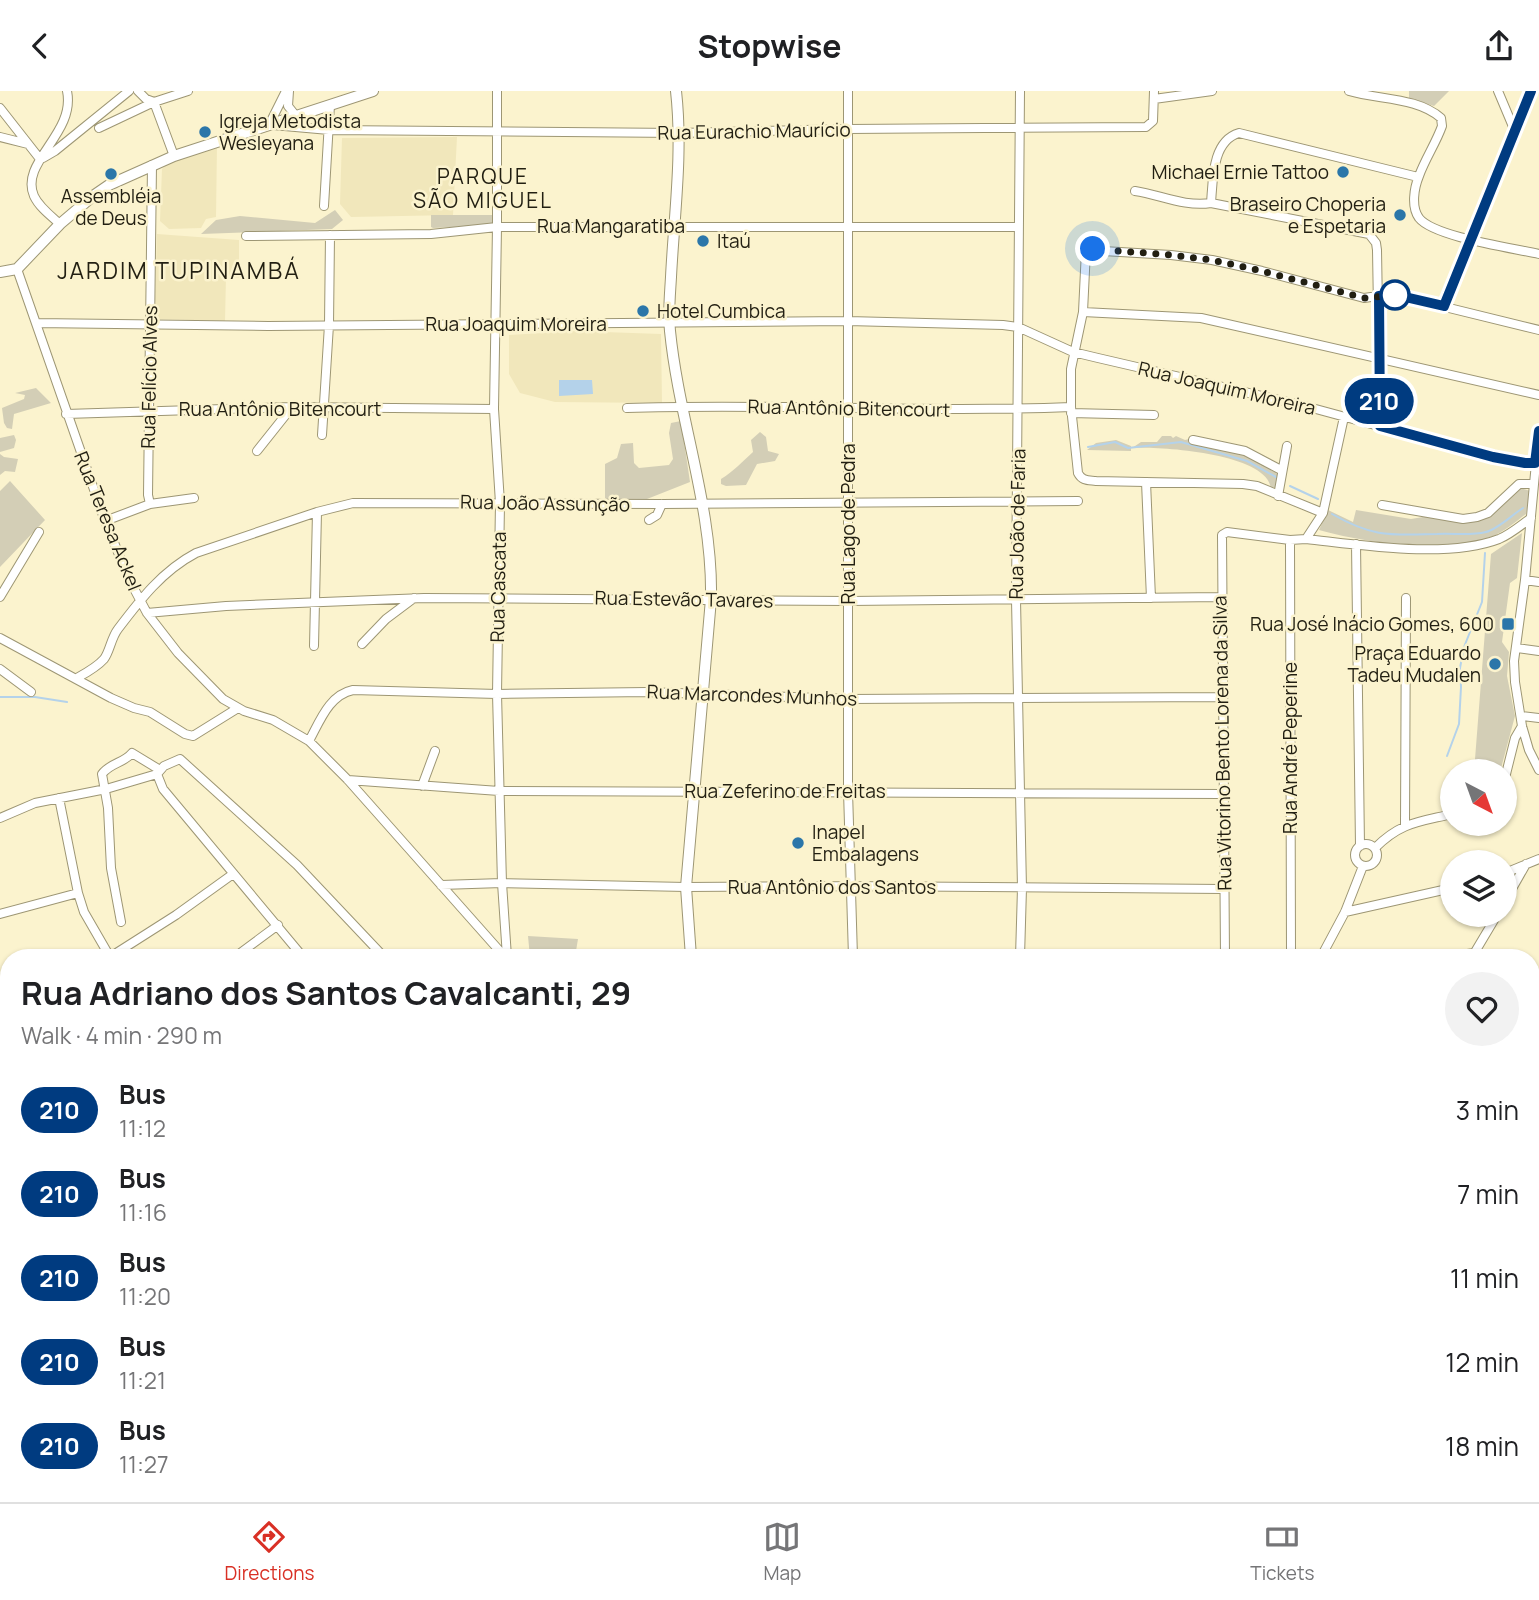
<!DOCTYPE html>
<html lang="en">
<head>
<meta charset="utf-8">
<style>
	body { margin:0; font-family:Manrope,sans-serif; background:#f2f2f2; color:#202124; height:100vh; display:flex; flex-direction:column; font-size:26px; white-space:nowrap }
	* { box-sizing:border-box; margin:0 }
	p { font-size:23px; color:#757577 }
	.icon { flex:none; width:38px; height:38px; fill:none; stroke:currentColor; stroke-width:2; stroke-linecap:round; stroke-linejoin:round }
	.map { position:relative; flex:1; overflow:hidden }
	.drawer { position:absolute; left:0px; top:858px; width:1540px; height:555px; display:flex; flex-direction:column; background:#fff; border-radius:28px 28px 0 0; box-shadow:0 2px 5px #0004 }
	.drawer>* { flex:none }
	.badge { padding:0 14px; border-radius:23px; font-size:24px; line-height:46px }
	.needle { width:46px; rotate:139deg }
	.controls { position:absolute; left:1440px; top:668px; display:grid; gap:14px }
	.controls a { display:grid; place-items:center; width:77px; height:77px; border-radius:50%; background:#fff; box-shadow:0 2px 5px #0004; font-size:35px }
	.you { position:absolute; width:35px; height:35px; margin:-18px; border:5px solid #fff; border-radius:50%; background:#1a73e8; box-shadow:0 0 0 10px #1a73e833 }
	.map>.badge { position:absolute; translate:-50% -50%; box-shadow:0 0 0 4px #fff }
	.round { display:grid; place-items:center; flex:none; width:74px; height:74px; border-radius:37px; background:#f2f2f2 }
	.head { display:flex; align-items:center; justify-content:space-between; height:119px; padding:0 21px }
	h1 { font-size:33px; font-weight:700; line-height:52px }
	ul { padding:0; list-style:none }
	li { display:flex; align-items:center; gap:21px; height:84px; padding:0 21px }
	li div { flex:1 }
	li b { display:block; font-size:26px }
	li em { font-style:normal }
	li .badge { min-width:77px; font-weight:700; text-align:center }
	header { display:flex; justify-content:space-between; align-items:center; height:91px; padding:0 21px; background:#fff; font-size:32px; font-weight:700 }
	.tab-bar { display:flex; justify-content:space-around; align-items:center; height:98px; border-top:2px solid #e0e0e0; background:#fff; font-size:19px; color:#757577 }
	.tab-bar a { display:grid; justify-items:center; gap:4px }
	.tab-bar .active { color:#d93025 }
	.map>svg:first-child { display:block }
</style>
</head>
<body>
<header><svg class="icon" aria-label="back" viewBox="0 0 24 24"><path d="M15 5l-7 7 7 7"/></svg>Stopwise<svg class="icon" aria-label="share" viewBox="0 0 24 24"><path d="M12 15V3M7 8l5-5 5 5M5 13v7h14v-7"/></svg></header>
<div class="map">
<svg width="1539" height="1411" viewBox="0 0 1539 1411">
	<rect width="100%" height="100%" fill="#fbf3ce"/>
	<!-- built -->
	<path fill="#f1e7bb" d="M457,46l-4,78 -102,2 -11,-13 2,-66z
		M217,54l-1,72 -10,2 -5,9 -32,1 -9,-8 2,-52 4,-4z
		M157,143l82,6v38l-13,-1 -1,44 -67,-2 -3,-19z
		M575,240l86,3 1,69 -107,-1 -35,-9 -11,-19v-39z"/>
	<!-- green -->
	<path fill="#d3ceb6" d="M1409,0h40l-15,15 -25,-8z
		M335,119l8,10 -11,9 -131,5 15,-14 24,-4 75,7z
		M431,124h62v10l-60,3 -2,-1z
		M36,297l15,15 -37,11 -2,15 -5,-1 -3,-5 -2,-15 22,-9 1,-4 -10,-2z
		M681,330l9,61 -43,17 -42,1v-36l12,-6 4,-14 12,-1 1,20 5,5 30,-3 4,-6 -4,-26 2,-10z
		M760,341l6,5 2,14 11,3 -4,7 -18,3 -11,21 -20,1 -5,-2v-5c13,-8 21,-17 32,-27l-2,-12z
		M14,344l2,5 -2,8 -14,4v-14z
		M1162,345h9l2,2 3,-2 9,4 4,-1 43,10 43,23c5,4 4,11 0,15l-4,1c-4,-35 -113,-42 -139,-40l9,-6h16z
		M1116,349l15,6v5l-44,-1 9,-7z
		M0,363l4,3 14,2 -3,13 -10,-1 -5,4z
		M10,390l35,39 -45,47v-76z
		M1521,397l9,3 -4,23c-11,8 -23,19 -36,23 -46,17 -125,6 -171,-7l9,-20 25,12 3,-12 55,9 18,-3 47,6 17,-8 20,-23z
		M1522,442l-5,45 -7,5 -8,59 7,10 -2,24 8,40 -15,56h-26l17,-218z
		M528,845l50,3 -3,18h-45z
		M1278,1404h38l-10,7h-33z"/>
	<!-- water -->
	<path fill="#b4d2ea" d="M559,289h33l1,14 -34,2z"/>
	<g fill="none" stroke-linecap="round" stroke-linejoin="round">
		<!-- stream -->
		<path stroke="#b4d2ea" stroke-width="2" d="M1088,356l27,-5 13,6 53,-6 66,19 29,16
			M1290,395l28,13
			M1332,423c42,24 59,21 105,20 17,-1 33,2 49,-2 12,-3 26,-17 37,-24
			M0,606h35l32,5
			M1447,665l12,-32 2,-37 -1,-19 4,-21 18,-45 3,-49"/>
		<defs>
			<path id="street" d="M138,0l8,8 8,3 20,54
				M289,0l-1,15 8,10
				M497,0v136l-3,182 6,94 -3,191 5,189 5,74
				M848,0v700l5,166
				M1349,0c30,9 68,6 92,27l1,8c-6,17 -17,33 -23,50 -5,12 -8,31 0,42 15,19 94,30 120,36
				M1498,0l16,38
				M1154,8l58,-8
				M0,17l40,51
				M269,34l17,-34
				M273,34l56,5 350,3 169,-4 298,-2 7,-6 1,-30
				M99,37l55,-26 34,-11
				M0,46l28,7
				M43,67l12,-7 74,-60
				M1135,100c26,4 49,16 76,12l158,31 7,9 1,7 3,176
				M1211,112c2,-24 1,-62 28,-70l179,44
				M324,115l6,-101
				M60,133c-9,-8 -21,-17 -26,-28 -15,-34 42,-62 33,-105
				M246,145l185,-2 66,-7h522
				M17,178l88,252 25,60 17,32 31,40 45,46 21,12 29,9 36,21 39,39 157,177
				M1444,215l87,-215
				M1083,221l118,6 338,77
				M36,232l232,3 580,-5 155,4 15,2 55,25 25,6 203,47 192,52 32,6 14,-2
				M627,317c148,-5 296,5 444,-1
				M1071,322l83,2
				M66,323l226,-7 202,2
				M1539,340l-14,149 -11,81 1,21 7,44 7,24 10,20
				M322,344l7,-110 1,-90
				M1193,349l52,11 36,19
				M257,360l35,-44
				M1146,391l5,116
				M1278,405l9,-50
				M150,413l44,-6
				M1382,414l81,14 14,-2 11,-4 31,-29h15
				M1323,422l-66,-27 -14,-2 -147,-3c-8,-1 -14,0 -18,-8l-7,-66v-38l12,-57 3,-62 85,5 41,5 50,11 102,27 28,-4 147,36
				M649,429l8,-5 5,-11
				M105,430l45,-17 -2,-9 4,-330
				M1306,448l17,-26 21,-96
				M1290,449l1,417
				M1356,453l4,302
				M1525,489l14,2
				M0,506l39,-65
				M147,522l79,-7 198,-8 425,3 372,-4
				M0,547l111,60 23,10 16,4 35,22 8,2 45,-28
				M362,553l24,-25 28,-21
				M314,555l3,-134
				M1517,557l22,3
				M0,578l31,23
				M77,587c9,-5 20,-11 27,-19 6,-8 7,-21 14,-30 22,-29 44,-58 78,-76l121,-41 36,-9 309,1 416,-3
				M1521,625l18,2
				M309,650c11,-20 20,-46 44,-51l144,4 150,-2 202,7 373,-2
				M1505,687l10,-40 7,-12
				M348,689l151,11 724,3
				M422,695l13,-35
				M59,707l19,95 6,19 26,45
				M0,727l35,-15 71,-14 51,-15
				M1405,734l1,-227
				M1355 764a11 11 0 1 1 22 0a11 11 0 1 1-22 0Z
				M1375,757c26,-26 44,-26 77,-34
				M1505,782l34,-14
				M441,794l61,-2 184,4 163,-1 375,3
				M1505,810l21,-37
				M1345,821l107,-24
				M0,823l78,-21
				M121,831l-10,-54 -3,-60 -6,-34c8,-11 22,-11 30,-21l28,17
				M110,866l66,-42 57,-41
				M235,866l43,-32
				M303,866l-140,-168 -6,-15 7,-8 16,-7 117,106 87,92
				M1020,866l2,-69 -6,-288 4,-509
				M1225,866l-3,-422 5,-3 63,8 16,-1c55,6 141,20 193,0 12,-5 22,-14 32,-21
				M1321,866l24,-45 18,-46
				M1448,866l26,-4
				M1472,866l25,-42
				M1531,907l8,-13
				M0,925l9,-6
				M0,1033l9,-7
				M1534,1043l5,-7
				M0,1046l9,11
				M0,1129l9,4
				M0,1169l9,-4
				M1531,1174l8,-1
				M0,1275l9,-5
				M0,1303l9,12
				M1531,1354l8,-48
				M70,1404l5,7
				M196,1404l5,7
				M317,1404l5,7
				M1239,1404l10,7
				M164,1411l18,-7
				M530,1411l10,-7
				M577,1411l1,-7
				M735,1411l4,-7
				M790,1411l2,-7
				M842,1411l2,-7
				M902,1411l2,-7
				M959,1411l2,-7
				M1083,1411l4,-7
				M1413,1411l5,-7
				M1504,1411l4,-7"/>
			<path id="secondary" d="M676,0c7,62 -2,125 -5,186 -1,18 -3,36 -1,54 9,90 43,177 41,268l-25,288 5,70
				M0,181l17,-3 43,-45 33,-28 16,-11 65,-29 199,-65
				M645,1404l1,7
				M1332,1404l8,7
				M419,1411l8,-7"/>
		</defs>
		<!-- street casing -->
		<use href="#street" stroke="#9d9674" stroke-width="10"/>
		<!-- secondary casing -->
		<use href="#secondary" stroke="#9d9674" stroke-width="12"/>
		<!-- street -->
		<use href="#street" stroke="#fff" stroke-width="8"/>
		<!-- secondary -->
		<use href="#secondary" stroke="#fff" stroke-width="10"/>
	</g>
	<g fill="none" stroke-linecap="round" stroke-linejoin="round">
		<defs>
			<path id="line" d="M1531,0l-87,215 -52,-12 -13,2 1,130 113,31 32,6h10l4,-32"/>
		</defs>
		<!-- line casing -->
		<use href="#line" stroke="#fff" stroke-width="16"/>
		<!-- line -->
		<use href="#line" stroke="#003b80" stroke-width="10"/>
		<!-- walk -->
		<path stroke="#221f12" stroke-width="7" stroke-dasharray="0 12.6" d="M1093,158l78,6 41,5 50,11 102,27 31,-3"/>
	</g>
	<!-- markers -->
	<g fill="#2b76a9" stroke="#fbf3ce" stroke-width="2.5">
		<circle cx="205" cy="41" r="7"/>
		<circle cx="1343" cy="81" r="7"/>
		<circle cx="111" cy="83" r="7"/>
		<circle cx="1400" cy="124" r="7"/>
		<circle cx="703" cy="150" r="7"/>
		<circle cx="643" cy="220" r="7"/>
		<rect x="1501" y="526" width="14" height="14" rx="3.5"/>
		<circle cx="1495" cy="573" r="7"/>
		<circle cx="798" cy="752" r="7"/>
	</g>
	<circle fill="#fff" stroke="#003b80" stroke-width="3.5" cx="1395" cy="204" r="14"/>
	<g text-anchor="middle" stroke-width="5" stroke-linejoin="round" paint-order="stroke">
		<!-- poi labels -->
		<g font-size="19" fill="#221f12" stroke="#fbf3ce" text-anchor="start">
			<text x="219" y="37">Igreja Metodista<tspan x="219" dy="22">Wesleyana</tspan></text>
			<text x="1329" y="88" text-anchor="end">Michael Ernie Tattoo</text>
			<text x="111" y="112" text-anchor="middle">Assembléia<tspan x="111" dy="22">de Deus</tspan></text>
			<text x="1386" y="120" text-anchor="end">Braseiro Choperia<tspan x="1386" dy="22">e Espetaria</tspan></text>
			<text x="717" y="157">Itaú</text>
			<text x="657" y="227">Hotel Cumbica</text>
			<text x="1494" y="540" text-anchor="end">Rua José Inácio Gomes, 600</text>
			<text x="1481" y="569" text-anchor="end">Praça Eduardo<tspan x="1481" dy="22">Tadeu Mudalen</tspan></text>
			<text x="812" y="748">Inapel<tspan x="812" dy="22">Embalagens</tspan></text>
		</g>
		<!-- street labels -->
		<g font-size="19" fill="#221f12" stroke="#fbf3ce">
			<text transform="translate(754 40) rotate(-1)" y="7">Rua Eurachio Maurício</text>
			<text x="611" y="142">Rua Mangaratiba</text>
			<text x="516" y="240">Rua Joaquim Moreira</text>
			<text transform="translate(149 286) rotate(-89)" y="7">Rua Felício Alves</text>
			<text transform="translate(1227 297) rotate(13)" y="7">Rua Joaquim Moreira</text>
			<text transform="translate(849 317) rotate(1)" y="7">Rua Antônio Bitencourt</text>
			<text x="280" y="325">Rua Antônio Bitencourt</text>
			<text transform="translate(545 412) rotate(1)" y="7">Rua João Assunção</text>
			<text transform="translate(108 430) rotate(68)" y="7">Rua Teresa Ackel</text>
			<text transform="translate(848 433) rotate(-90)" y="7">Rua Lago de Pedra</text>
			<text transform="translate(1017 433) rotate(-89)" y="7">Rua João de Faria</text>
			<text transform="translate(498 496) rotate(-89)" y="7">Rua Cascata</text>
			<text transform="translate(684 508) rotate(1)" y="7">Rua Estevão Tavares</text>
			<text transform="translate(752 604) rotate(2)" y="7">Rua Marcondes Munhos</text>
			<text transform="translate(1222 652) rotate(-91)" y="7">Rua Vitorino Bento Lorena da Silva</text>
			<text transform="translate(1290 657) rotate(-90)" y="7">Rua André Peperine</text>
			<text x="785" y="707">Rua Zeferino de Freitas</text>
			<text x="832" y="803">Rua Antônio dos Santos</text>
		</g>
		<!-- neighbourhood labels -->
		<g font-size="21" letter-spacing="2" fill="#221f12" stroke="#fbf3ce">
			<text x="483" y="93">PARQUE<tspan x="483" dy="24">SÃO MIGUEL</tspan></text>
		</g>
		<!-- quarter labels -->
		<g font-size="23" letter-spacing="2" fill="#221f12" stroke="#fbf3ce">
			<text x="179" y="188">JARDIM TUPINAMBÁ</text>
		</g>
	</g>
</svg>
<div class="controls">
<a><svg class="needle" viewBox="-14 -14 28 28"><path d="M0-13l5 13h-10z" fill="#e53935"/><path d="M0 13l5-13h-10z" fill="#757577"/></svg></a>
<a><svg class="icon" aria-label="layers" viewBox="0 0 24 24"><path d="M12 4l9 5-9 5-9-5zM3 14l9 5 9-5"/></svg></a>
</div>
<div class="you" style="left:1093px;top:158px"></div>
<b class="badge" style="left:1379px;top:310px;background:#003b80;color:#fff">210</b>
<section class="drawer">
<div class="head"><div><h1>Rua Adriano dos Santos Cavalcanti, 29</h1><p>Walk · 4 min · 290 m</p></div><a class="round"><svg class="icon" aria-label="heart" viewBox="0 0 24 24"><path d="M12 20l-8-8c-3-5 5-10 8-4 3-6 11-1 8 4z"/></svg></a></div>
<ul>
<li><span class="badge" style="background:#003b80;color:#fff">210</span><div><b>Bus</b><p>11:12</p></div><em>3 min</em></li>
<li><span class="badge" style="background:#003b80;color:#fff">210</span><div><b>Bus</b><p>11:16</p></div><em>7 min</em></li>
<li><span class="badge" style="background:#003b80;color:#fff">210</span><div><b>Bus</b><p>11:20</p></div><em>11 min</em></li>
<li><span class="badge" style="background:#003b80;color:#fff">210</span><div><b>Bus</b><p>11:21</p></div><em>12 min</em></li>
<li><span class="badge" style="background:#003b80;color:#fff">210</span><div><b>Bus</b><p>11:27</p></div><em>18 min</em></li>
</ul>
</section>
</div>
<nav class="tab-bar">
<a class="active"><svg class="icon" aria-label="directions" viewBox="0 0 24 24"><path d="M12 3l9 9-9 9-9-9zM9 14v-3h6M13 9l2 2-2 2"/></svg>Directions</a>
<a><svg class="icon" aria-label="map" viewBox="0 0 24 24"><path d="M3 6l6-2 6 2 6-2v14l-6 2-6-2-6 2zM9 4v14M15 6v14"/></svg>Map</a>
<a><svg class="icon" aria-label="tickets" viewBox="0 0 24 24"><path d="M3 7h18v10H3zM15 7v10"/></svg>Tickets</a>
</nav>
</body>
</html>
